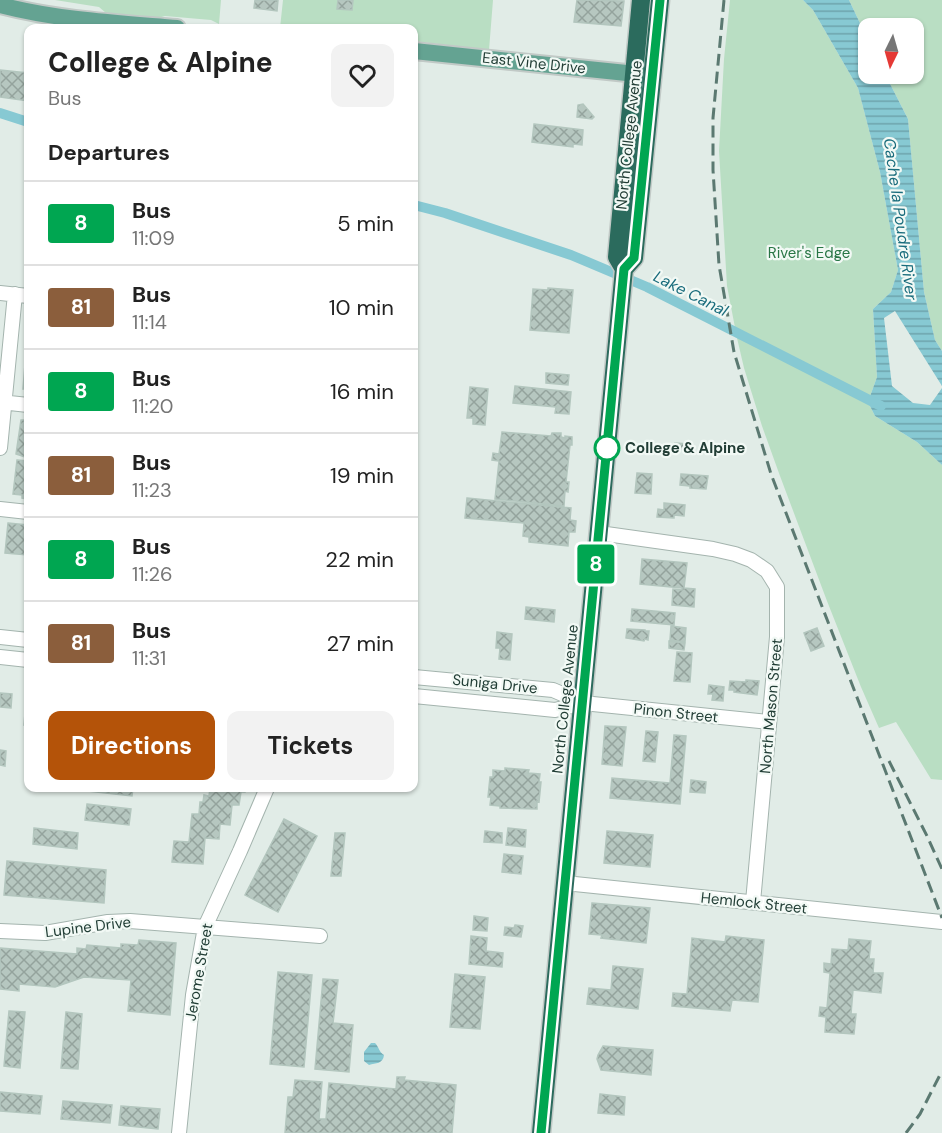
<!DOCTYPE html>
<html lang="en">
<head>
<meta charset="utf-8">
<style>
	body { margin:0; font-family:"DM Sans",sans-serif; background:#f2f2f2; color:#222; height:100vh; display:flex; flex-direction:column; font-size:22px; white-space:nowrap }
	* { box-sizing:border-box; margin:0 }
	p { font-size:20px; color:#767676 }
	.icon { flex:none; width:33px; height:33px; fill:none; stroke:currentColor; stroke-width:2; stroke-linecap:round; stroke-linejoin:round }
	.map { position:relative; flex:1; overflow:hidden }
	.details { position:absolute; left:24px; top:24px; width:394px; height:768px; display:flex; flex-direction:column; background:#fff; border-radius:12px; box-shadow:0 2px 4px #0004 }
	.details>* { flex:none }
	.badge { padding:0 12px; border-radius:4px; font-size:21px; line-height:39px }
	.needle { width:39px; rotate:185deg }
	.tools { position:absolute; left:858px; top:18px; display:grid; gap:12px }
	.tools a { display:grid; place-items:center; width:66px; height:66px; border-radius:12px; background:#fff; box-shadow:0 2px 4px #0004; font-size:30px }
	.map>.badge { position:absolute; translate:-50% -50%; box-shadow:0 0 0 3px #fff }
	h2 { padding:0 24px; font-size:22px; line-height:54px }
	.round { display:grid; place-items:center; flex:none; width:63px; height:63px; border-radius:12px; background:#f2f2f2 }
	.head { display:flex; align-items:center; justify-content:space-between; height:102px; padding:0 24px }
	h1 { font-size:28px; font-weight:700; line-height:45px }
	.button { display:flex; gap:12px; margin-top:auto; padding:12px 24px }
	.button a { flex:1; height:69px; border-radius:12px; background:#b45309; color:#fff; font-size:24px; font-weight:700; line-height:69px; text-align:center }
	.button a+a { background:#f2f2f2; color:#222 }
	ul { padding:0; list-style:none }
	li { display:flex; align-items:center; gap:18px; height:84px; padding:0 24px; border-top:2px solid #e0e0e0 }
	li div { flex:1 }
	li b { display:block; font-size:22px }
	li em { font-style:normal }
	li .badge { min-width:66px; font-weight:700; text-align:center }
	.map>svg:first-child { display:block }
</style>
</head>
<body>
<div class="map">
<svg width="942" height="1133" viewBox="0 0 942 1133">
	<defs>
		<pattern id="water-rules" width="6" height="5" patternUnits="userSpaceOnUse" patternTransform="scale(1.5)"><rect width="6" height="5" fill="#87c9d3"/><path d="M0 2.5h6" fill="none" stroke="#6ea4ac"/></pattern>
		<pattern id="building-cross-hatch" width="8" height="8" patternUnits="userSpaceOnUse" patternTransform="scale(1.5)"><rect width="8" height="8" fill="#b6c7c0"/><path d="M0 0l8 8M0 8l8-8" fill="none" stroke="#94a39d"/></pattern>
	</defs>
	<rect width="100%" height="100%" fill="#e1ece7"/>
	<!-- park -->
	<path fill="#b9dec3" d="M55,0h166l-2,24 -8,-4 -46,-4 -7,2 -52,-5 -7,-6z
		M283,0h210l-4,50 -75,-9v-13h-134z
		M730,0h73l10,10 45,78 22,84 18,98 -7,22 -18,17 4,68 -9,25 7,14 42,26 25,23v315l-11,-1 -35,-57 -17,6 -18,-41 -34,-86 -47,-125 -18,-50 -18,-58 -7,-30 -10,-52 -8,-135 5,-92z
		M849,0h93v351l-7,-11 -11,-48 -16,-173 -23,-45h29v-46h-46v12z"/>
	<!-- water -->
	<path fill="url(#water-rules)" d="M803,0h46l19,40v34h17l23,45 16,173 11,48 7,11v35l-47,-75 -11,7 8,68 21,17 17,2 12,-17v77l-25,-23 -42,-26 -7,-14 9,-25 -4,-68 18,-17 7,-22 -18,-98 -22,-84 -45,-78z
		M371,1043h4c4,4 4,9 9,12 -1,9 -8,8 -15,10l-5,-4v-9z"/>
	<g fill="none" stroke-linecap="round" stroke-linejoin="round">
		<!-- canal -->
		<path stroke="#87c9d3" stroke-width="10" d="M0,113l28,9
			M414,205l31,8 126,42 76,32 234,119"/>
	</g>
	<!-- building -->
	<path fill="url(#building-cross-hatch)" stroke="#b3c6be" stroke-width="1.5" d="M255,0h23l-1,11 -23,-3z
		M338,0h15l-1,10 -15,-1z
		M577,0l47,1 -3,25 -47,-4z
		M0,70l28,3v28l-28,-4z
		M583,104l11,13 -2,2 -15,-2 1,-12z
		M534,124l49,6 -1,15 -9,-1v3l-41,-5z
		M548,288l25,2 -4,43 -39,-3 3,-41 15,1z
		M26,352h2v37h-5z
		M546,373l23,2 -1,10 -22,-2z
		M515,386l56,6 -2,22 -14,-1 1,-6 -43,-4z
		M470,387l18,2 -3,36 -12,-1v-6h-6z
		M21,420h7v38l-12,-4z
		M502,432l49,4 1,-3h9v4l4,1v-2l7,1v8h-2l-4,37h3l-1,10 -3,-1 -1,15 -69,-7 4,-38 -7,-1 1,-7 6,1z
		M675,443l14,1v6l-15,-1z
		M17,460l11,1v38l-6,-1v-3l-9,-1z
		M637,473l15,1 -1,20 -16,-1z
		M681,474l27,2 -2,13 -16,-1v-2l-10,-1z
		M467,498l104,10 -1,12 6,1 -1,11h-6l-1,14 -39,-4v-5l-6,-1 1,-13 -59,-5z
		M664,503l21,2 -1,11 -10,-1v3l-17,-1 1,-8 6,1z
		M8,523l20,2v30l-23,-2z
		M642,559l45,4 -3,25 11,1 -1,18 -22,-2 1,-16 9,1v-2l-42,-4z
		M526,607l29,3 -1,12 -29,-3z
		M632,609l43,4 -1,12 -43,-4z
		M671,626l15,2 -1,14 -15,-2z
		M817,628l7,18 -13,5 -7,-18z
		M627,629l18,1v1h4l-1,9 -3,-1 -1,2 -18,-3z
		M497,632l15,2 -2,26 -11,-1 1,-11h-4z
		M669,641l16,2 -1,7 -15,-2z
		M677,652l15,1 -2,29 -16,-1z
		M746,680l13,1 -2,14 -23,-3v-2h-5l1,-9 16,1z
		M709,685l15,2 -1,14 -11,-1 1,-6h-5z
		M27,690h1v35h-4z
		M0,693l12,1 -1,14 -11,-1z
		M605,726l21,1 -4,39 -20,-2z
		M646,731l12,1 -3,30 -12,-1z
		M674,735l12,1 -6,68 -70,-6 2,-20 58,5z
		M0,750l6,1 -1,15 -5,-1z
		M505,768l24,2 -1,3 12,1 -1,8h2l-2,20 -2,-1v8l-37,-1v-2l-10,-1 1,-8h-3l2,-20h3v-7l12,1z
		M691,780l15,2 -1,11 -15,-1z
		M88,788h45l-1,8 -44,-5z
		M210,788h35v4h-4l-2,13h-7l-2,20 -10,-1 -1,15 -14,-1 -2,26 -31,-2 2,-21 15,1 3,-28h7l1,-12h3l1,-7 5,1z
		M87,804l44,5 -2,16 -44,-5z
		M284,819l33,17 -39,76 -33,-17z
		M34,828l44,5 -1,16 -44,-5z
		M508,828l18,2 -1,17 -19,-2z
		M485,831l17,2v10l-18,-1z
		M607,831l46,4 -3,32 -46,-4z
		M335,833h10l-4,43h-10z
		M504,854l19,2 -2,18 -19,-2z
		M7,861l99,9 -2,33 -100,-8z
		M592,903l58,5 -4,35 -45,-5 1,-3 -13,-1z
		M474,916l14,2 -1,13 -14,-1z
		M515,925l8,1 -2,11 -17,-2 1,-8 9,1z
		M471,936l16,2 -1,13 17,2 -1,14 -33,-3z
		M726,936l38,4 -6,62 -26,-2 -2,11 -58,-5 1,-13 14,1 5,-56 33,4z
		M849,939l22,2 -2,18h5l-1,14h10l-2,20 -28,-3 -2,24h5l-2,20 -29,-2 1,-15 -7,-1 1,-9 7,1 3,-35 -6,-1v-9l7,1 1,-15 16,1z
		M139,940l37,3 -6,72 -42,-4 3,-31 -47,-3 -29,10 -36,-3v7l-19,-2v-41l77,6v-6l9,1 1,-4 34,3v-4l17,1z
		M613,966l30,3 -5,40 -51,-5 2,-16 22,2z
		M278,972l34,3 -8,92 -34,-3z
		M455,974l30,3 -5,52 -30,-2z
		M323,979l15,1 -5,43 20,2 -4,47 -34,-3z
		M9,1011l16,1 -5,56 -16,-2z
		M66,1012l16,2 -4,55 -17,-1z
		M603,1046l50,4 -2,25 -50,-5 -4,-11 1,-4z
		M397,1077h8l-1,3 52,5 -4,48h-167l3,-36h5l2,-17 27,2 -3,37h7l3,-36 67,6z
		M0,1092l42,4 -2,18 -40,-3z
		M600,1094l25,3 -1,18 -26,-2z
		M63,1101l49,4 -2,18 -49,-4z
		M121,1106l39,3 -2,20 -39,-4z"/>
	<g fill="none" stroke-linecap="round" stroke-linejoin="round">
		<defs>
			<path id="minor" d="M0,293l28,3
				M0,402l28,3
				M0,448l15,-154
				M0,509l28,3
				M599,533l114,16 22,5 16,6 16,11 10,16v50l-24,265
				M0,637l28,3
				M0,657l28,3
				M414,677l139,13 30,13 186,19
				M414,696l141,14 28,-7
				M565,883l377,39
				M0,931l45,2 63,-11 22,-1 190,15
				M179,1133l14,-138 12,-68 35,-76 27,-63"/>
			<path id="major" d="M0,5c57,15 117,18 177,23
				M414,51l232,24"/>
			<path id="highway" d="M624,269l10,-11 26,-258
				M541,1133l83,-864 -7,-12 24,-257"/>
		</defs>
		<!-- minor casing -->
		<use href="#minor" stroke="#a4b4ae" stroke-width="16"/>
		<!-- major casing -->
		<use href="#major" stroke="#c1c9c6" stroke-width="20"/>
		<!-- highway casing -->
		<use href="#highway" stroke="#c1c9c6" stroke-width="21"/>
		<!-- minor -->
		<use href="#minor" stroke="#fff" stroke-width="14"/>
		<!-- major -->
		<use href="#major" stroke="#64a392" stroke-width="16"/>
		<!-- highway -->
		<use href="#highway" stroke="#2b6b5d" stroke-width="18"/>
		<!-- rail -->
		<path stroke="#5b7971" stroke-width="3" stroke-dasharray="12 6" stroke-linecap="butt" d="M724,0l-11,118v52l6,95 15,87 37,122 171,444
			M889,761l38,75 15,33
			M906,1133l14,-19 22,-43"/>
	</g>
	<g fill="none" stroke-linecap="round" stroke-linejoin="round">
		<defs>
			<path id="line" d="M541,1133l83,-864 10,-11 26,-258"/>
		</defs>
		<!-- line casing -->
		<use href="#line" stroke="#fff" stroke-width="14"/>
		<!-- line -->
		<use href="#line" stroke="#00a651" stroke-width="9"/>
	</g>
	<!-- markers -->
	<circle fill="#fff" stroke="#00a651" stroke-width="3" cx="607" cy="448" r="12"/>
	<g text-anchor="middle" stroke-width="4.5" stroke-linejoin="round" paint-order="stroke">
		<!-- street labels -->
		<g font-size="15" fill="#213d35" stroke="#f2f9f5">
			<text transform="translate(534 63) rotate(6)" y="5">East Vine Drive</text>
			<text transform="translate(629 135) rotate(-84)" y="5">North College Avenue</text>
			<text transform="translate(495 684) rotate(6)" y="5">Suniga Drive</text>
			<text transform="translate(565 699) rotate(-84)" y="5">North College Avenue</text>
			<text transform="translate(771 706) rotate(-85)" y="5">North Mason Street</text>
			<text transform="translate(676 713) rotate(6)" y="5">Pinon Street</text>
			<text transform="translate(754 903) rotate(6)" y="5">Hemlock Street</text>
			<text transform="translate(88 927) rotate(-7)" y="5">Lupine Drive</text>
			<text transform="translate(199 972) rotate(-80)" y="5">Jerome Street</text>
		</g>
		<!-- park labels -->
		<g font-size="15" fill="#297646" stroke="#f2f9f5">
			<text x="809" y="258">River's Edge</text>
		</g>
		<!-- stop labels -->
		<g font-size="15" font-weight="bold" fill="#213d35" stroke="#f2f9f5" text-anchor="start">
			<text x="625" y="453">College &amp; Alpine</text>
		</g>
		<!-- water labels -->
		<g font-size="16" font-style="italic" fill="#196c7c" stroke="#f2f9f5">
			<text transform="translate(901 219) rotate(82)" y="6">Cache la Poudre River</text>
			<text transform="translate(691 293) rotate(27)" y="6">Lake Canal</text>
		</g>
	</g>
</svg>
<div class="tools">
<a><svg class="needle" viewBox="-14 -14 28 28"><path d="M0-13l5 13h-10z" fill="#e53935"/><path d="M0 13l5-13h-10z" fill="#767676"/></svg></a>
</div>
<b class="badge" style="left:596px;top:564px;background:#00a651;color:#fff">8</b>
<section class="details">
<div class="head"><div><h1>College &amp; Alpine</h1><p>Bus</p></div><a class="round"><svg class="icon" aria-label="heart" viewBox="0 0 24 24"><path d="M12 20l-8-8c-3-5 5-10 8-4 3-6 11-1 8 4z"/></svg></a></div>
<h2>Departures</h2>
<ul>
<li><span class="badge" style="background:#00a651;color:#fff">8</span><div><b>Bus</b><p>11:09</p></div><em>5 min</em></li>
<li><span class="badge" style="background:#8b5e3c;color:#fff">81</span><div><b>Bus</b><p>11:14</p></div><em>10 min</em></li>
<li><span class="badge" style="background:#00a651;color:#fff">8</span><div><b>Bus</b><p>11:20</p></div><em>16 min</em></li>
<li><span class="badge" style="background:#8b5e3c;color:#fff">81</span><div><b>Bus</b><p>11:23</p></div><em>19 min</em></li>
<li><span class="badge" style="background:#00a651;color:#fff">8</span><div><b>Bus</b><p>11:26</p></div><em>22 min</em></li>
<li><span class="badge" style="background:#8b5e3c;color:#fff">81</span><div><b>Bus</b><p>11:31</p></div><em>27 min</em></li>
</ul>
<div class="button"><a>Directions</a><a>Tickets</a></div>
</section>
</div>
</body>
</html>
